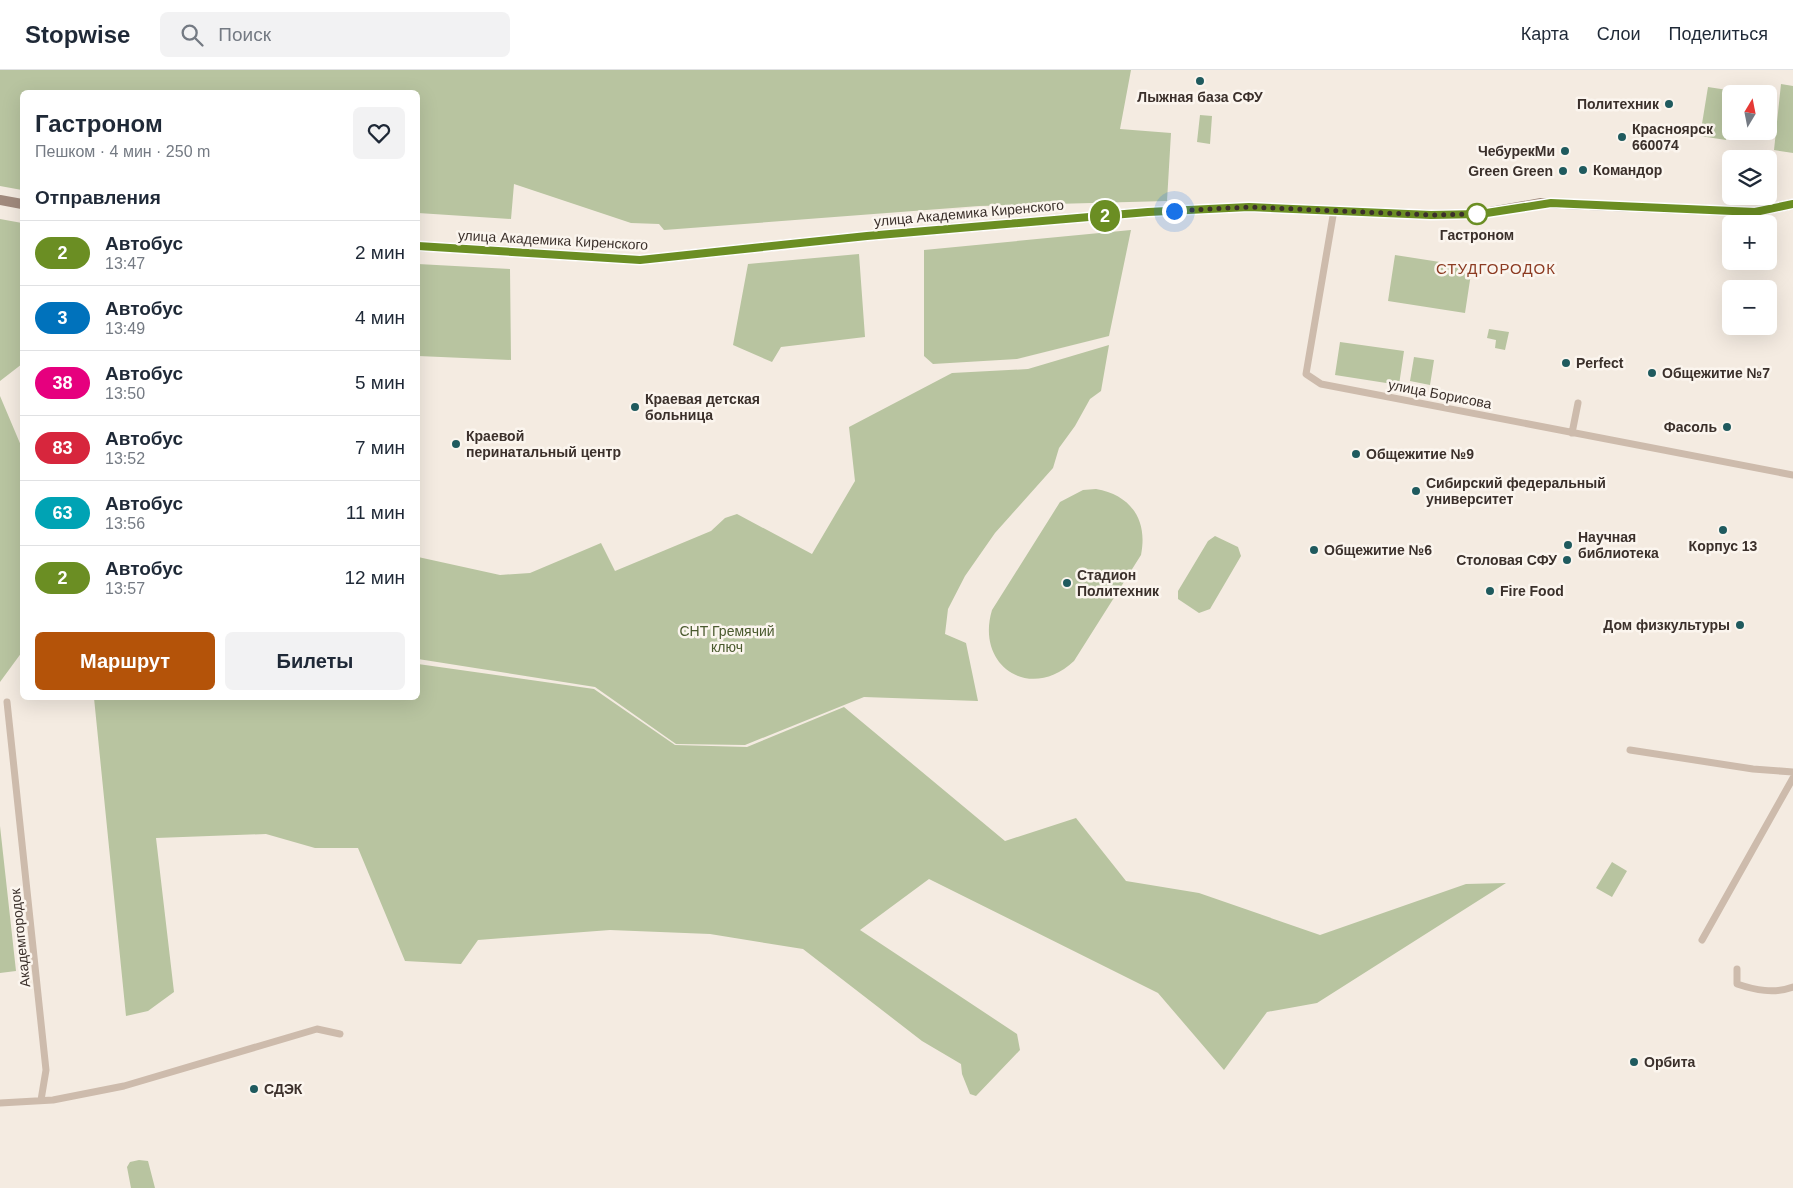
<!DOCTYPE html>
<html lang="ru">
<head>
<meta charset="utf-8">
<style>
	body { margin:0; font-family:Arial,sans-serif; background:#f2f2f3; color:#1f2937; height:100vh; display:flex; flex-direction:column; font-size:19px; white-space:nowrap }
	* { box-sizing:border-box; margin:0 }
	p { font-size:16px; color:#747a83 }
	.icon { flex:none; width:28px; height:28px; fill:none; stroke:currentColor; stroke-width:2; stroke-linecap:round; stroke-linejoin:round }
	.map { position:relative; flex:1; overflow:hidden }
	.panel { position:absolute; left:20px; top:20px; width:400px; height:610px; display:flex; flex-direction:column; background:#fff; border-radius:8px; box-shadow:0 5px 20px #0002 }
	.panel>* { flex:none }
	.badge { padding:0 10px; border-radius:16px; font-size:18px; line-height:32px }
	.needle { width:32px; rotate:10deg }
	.tools { position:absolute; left:1722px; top:15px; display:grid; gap:10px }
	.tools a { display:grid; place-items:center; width:55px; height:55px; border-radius:8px; background:#fff; box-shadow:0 5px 20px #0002; font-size:25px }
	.you { position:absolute; width:25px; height:25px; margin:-12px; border:4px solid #fff; border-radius:50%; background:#1a73e8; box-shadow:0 0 0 8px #1a73e833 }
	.map>.badge { position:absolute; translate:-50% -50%; box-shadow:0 0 0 2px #fff }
	h2 { padding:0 15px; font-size:19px; line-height:45px }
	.round { display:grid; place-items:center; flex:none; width:52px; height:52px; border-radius:8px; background:#f2f2f3 }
	.headline { display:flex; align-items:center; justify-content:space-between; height:85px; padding:0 15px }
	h1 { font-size:24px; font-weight:600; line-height:38px }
	.button { display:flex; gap:10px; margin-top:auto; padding:10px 15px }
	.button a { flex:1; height:58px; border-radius:8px; background:#b45309; color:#fff; font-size:20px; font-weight:600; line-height:58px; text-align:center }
	.button a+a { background:#f2f2f3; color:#1f2937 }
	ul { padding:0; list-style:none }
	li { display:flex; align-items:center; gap:15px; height:65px; padding:0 15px; border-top:1px solid #e0e1e3 }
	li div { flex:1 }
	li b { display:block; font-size:19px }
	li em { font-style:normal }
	li .badge { min-width:55px; font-weight:700; text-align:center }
	header { display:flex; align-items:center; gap:30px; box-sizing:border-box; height:70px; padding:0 25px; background:#fff; border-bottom:1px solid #e0e1e3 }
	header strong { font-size:24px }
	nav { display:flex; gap:28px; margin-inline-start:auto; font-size:18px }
	.search { width:350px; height:45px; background:#f2f2f3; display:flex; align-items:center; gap:12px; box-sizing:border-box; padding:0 18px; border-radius:8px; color:#747a83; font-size:19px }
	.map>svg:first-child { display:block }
</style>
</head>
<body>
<header>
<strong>Stopwise</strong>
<div class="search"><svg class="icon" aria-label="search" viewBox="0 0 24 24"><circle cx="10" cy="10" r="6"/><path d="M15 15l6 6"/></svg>Поиск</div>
<nav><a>Карта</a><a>Слои</a><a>Поделиться</a></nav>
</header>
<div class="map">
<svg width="1793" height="1118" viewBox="0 0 1793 1118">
	<rect width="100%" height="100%" fill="#f4ebe1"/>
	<!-- green -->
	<path fill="#b8c4a0" d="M0,0h1131l-11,59 51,4 -4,68 -188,5 -315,24 -5,-6 -28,-1 -117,-39 -3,35 -93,-6v-121h-396v98l-22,-4z
		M1781,14l12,2v67l-19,-3z
		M1708,17l26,4 -3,3 -5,46 -26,-4z
		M1200,45l12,1 -2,28 -13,-2z
		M0,149l22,4v141l-22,17z
		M1131,160l-22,106 -92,23 -84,5 -9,-8v-106z
		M859,184l6,83 -84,10 -9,15 -39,-17 15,-81z
		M1395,185l77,12 -7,46 -77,-12z
		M418,194l92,5 1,91 -93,-4z
		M1489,259l20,3 -4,18 -10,-2 1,-8 -9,-2z
		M1340,272l64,9 -5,34 -64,-10z
		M1109,275l-8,46 -11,8 -15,27 -16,22 -6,20 -58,65 -30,43 -17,33 -3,25 21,9 12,58 -114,-4 -119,48 -69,-1 -81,-57 -177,-28v-102l82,18 30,-2 71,-30 14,28 96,-40 14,-13 12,-4 75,40 43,-73 -6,-54 103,-54 76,-4z
		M1414,287l20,3 -4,25 -20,-4z
		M0,326l22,52v204l-22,30z
		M1096,419c35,6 52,31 45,66l-67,106c-43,41 -99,6 -82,-51l68,-108 23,-12z
		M1215,466l23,11 3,9 -31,53 -11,4 -21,-14v-8l30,-50z
		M418,594l176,25 81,56 72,2 97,-40 161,134 71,-23 50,63 73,12 121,42 146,-51 40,-1 -189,120 -50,9 -43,58 -66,-77 -229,-114 -69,51 157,104 3,16 -44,46 -6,-2 -8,-20 -1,-10 -39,-23 -119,-92 -93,-15 -100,-4 -132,10 -17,24 -56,-3 -47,-113h-43l-49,-14 -110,4 18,154 -26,19 -22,5 -32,-318h324z
		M0,756l16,145 -16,2z
		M1612,792l15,9 -15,26 -16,-9z
		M139,1090l9,1 7,27h-24l-4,-21 3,-5z"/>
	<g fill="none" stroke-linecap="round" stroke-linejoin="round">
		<!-- street -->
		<path stroke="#cdbbac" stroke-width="7" d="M1334,140l-28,164 15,10 472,91
			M1572,363l6,-30
			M7,632l39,368 -5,30
			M1630,680l123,19 40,3
			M1702,870l91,-162
			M1737,899v15c18,6 37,10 56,3
			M0,1033l53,-3 71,-14 193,-57 23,5"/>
		<!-- secondary -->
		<path stroke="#a18a7d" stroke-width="10" d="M0,130l22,4
			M418,176l222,14 227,-24 281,-24 101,-5 182,8 48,-1 62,-11 214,9 38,-8"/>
	</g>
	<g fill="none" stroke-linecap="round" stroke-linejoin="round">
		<defs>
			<path id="line" d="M418,176l222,14 227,-24 281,-24 101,-5 182,8 49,-1 71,-11 204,9 38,-8"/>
		</defs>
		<!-- line casing -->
		<use href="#line" stroke="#fff" stroke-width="11"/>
		<!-- line -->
		<use href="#line" stroke="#6b8e23" stroke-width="8"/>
		<!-- walk -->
		<path stroke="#3b302b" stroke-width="5" stroke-dasharray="0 9" d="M1174,141l75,-4 182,8 49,-1h-3"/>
	</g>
	<!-- markers -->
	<g fill="#1f5a5e" stroke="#fbf5ee" stroke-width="2">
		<circle cx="1200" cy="11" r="5"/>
		<circle cx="1669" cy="34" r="5"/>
		<circle cx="1622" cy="67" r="5"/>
		<circle cx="1565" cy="81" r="5"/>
		<circle cx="1583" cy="100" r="5"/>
		<circle cx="1563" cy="101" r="5"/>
		<circle cx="1566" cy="293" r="5"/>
		<circle cx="1652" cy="303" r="5"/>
		<circle cx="635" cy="337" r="5"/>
		<circle cx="1727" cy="357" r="5"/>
		<circle cx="456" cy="374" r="5"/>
		<circle cx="1356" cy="384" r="5"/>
		<circle cx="1416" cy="421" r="5"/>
		<circle cx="1723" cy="460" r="5"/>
		<circle cx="1568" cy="475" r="5"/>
		<circle cx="1314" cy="480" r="5"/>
		<circle cx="1567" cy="490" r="5"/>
		<circle cx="1067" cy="513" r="5"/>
		<circle cx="1490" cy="521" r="5"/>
		<circle cx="1740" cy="555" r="5"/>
		<circle cx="1634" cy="992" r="5"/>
		<circle cx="254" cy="1019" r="5"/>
	</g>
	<circle fill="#fff" stroke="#6b8e23" stroke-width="2.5" cx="1477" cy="144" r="10"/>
	<g text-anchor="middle" stroke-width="5" stroke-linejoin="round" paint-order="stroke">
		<!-- poi labels -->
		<g font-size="14" font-weight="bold" fill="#3b302b" stroke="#fbf5ee" text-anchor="start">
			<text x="1200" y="32" text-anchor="middle">Лыжная база СФУ</text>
			<text x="1659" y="39" text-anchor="end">Политехник</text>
			<text x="1632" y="64">Красноярск<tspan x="1632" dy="16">660074</tspan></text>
			<text x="1555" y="86" text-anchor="end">ЧебурекМи</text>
			<text x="1593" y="105">Командор</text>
			<text x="1553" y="106" text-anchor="end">Green Green</text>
			<text x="1576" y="298">Perfect</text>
			<text x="1662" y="308">Общежитие №7</text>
			<text x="645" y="334">Краевая детская<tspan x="645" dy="16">больница</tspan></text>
			<text x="1717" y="362" text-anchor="end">Фасоль</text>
			<text x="466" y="371">Краевой<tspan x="466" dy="16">перинатальный центр</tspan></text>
			<text x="1366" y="389">Общежитие №9</text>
			<text x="1426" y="418">Сибирский федеральный<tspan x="1426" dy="16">университет</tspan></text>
			<text x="1578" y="472">Научная<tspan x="1578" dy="16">библиотека</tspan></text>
			<text x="1723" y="481" text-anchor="middle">Корпус 13</text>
			<text x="1324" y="485">Общежитие №6</text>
			<text x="1557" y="495" text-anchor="end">Столовая СФУ</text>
			<text x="1077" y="510">Стадион<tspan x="1077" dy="16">Политехник</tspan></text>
			<text x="1500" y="526">Fire Food</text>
			<text x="1730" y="560" text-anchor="end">Дом физкультуры</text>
			<text x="1644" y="997">Орбита</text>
			<text x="264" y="1024">СДЭК</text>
		</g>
		<!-- street labels -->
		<g font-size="14" fill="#3b302b" stroke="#fbf5ee">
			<text transform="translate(969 143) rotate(-5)" y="5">улица Академика Киренского</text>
			<text transform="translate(553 170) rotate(3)" y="5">улица Академика Киренского</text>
			<text transform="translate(1440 324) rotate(11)" y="5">улица Борисова</text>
			<text transform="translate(20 868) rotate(-96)" y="5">Академгородок</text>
		</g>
		<!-- stop labels -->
		<g font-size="14" font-weight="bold" fill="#3b302b" stroke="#fbf5ee">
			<text x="1477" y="170">Гастроном</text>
		</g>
		<!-- park labels -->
		<g font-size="14" fill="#4a5a2e" stroke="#fbf5ee">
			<text x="727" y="566">СНТ Гремячий<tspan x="727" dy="16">ключ</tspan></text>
		</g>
		<!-- neighbourhood labels -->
		<g font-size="15" letter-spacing="1" fill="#8c3b22" stroke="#fbf5ee">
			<text x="1496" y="204">СТУДГОРОДОК</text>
		</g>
	</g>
</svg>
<div class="tools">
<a><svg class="needle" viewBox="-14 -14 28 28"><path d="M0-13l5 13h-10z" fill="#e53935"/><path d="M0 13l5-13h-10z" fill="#747a83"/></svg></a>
<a><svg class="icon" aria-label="layers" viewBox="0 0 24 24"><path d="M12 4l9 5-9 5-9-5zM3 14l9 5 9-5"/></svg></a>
<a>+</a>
<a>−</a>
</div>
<div class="you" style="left:1174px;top:141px"></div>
<b class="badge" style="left:1105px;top:146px;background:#6b8e23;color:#fff">2</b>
<section class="panel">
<div class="headline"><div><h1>Гастроном</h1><p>Пешком · 4 мин · 250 m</p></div><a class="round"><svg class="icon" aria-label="heart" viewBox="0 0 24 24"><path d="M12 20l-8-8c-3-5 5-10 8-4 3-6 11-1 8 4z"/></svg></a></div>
<h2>Отправления</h2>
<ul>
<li><span class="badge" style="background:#6b8e23;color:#fff">2</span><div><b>Автобус</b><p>13:47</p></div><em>2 мин</em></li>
<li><span class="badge" style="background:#0072bc;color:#fff">3</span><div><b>Автобус</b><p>13:49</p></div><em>4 мин</em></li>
<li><span class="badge" style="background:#e6007e;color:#fff">38</span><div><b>Автобус</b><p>13:50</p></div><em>5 мин</em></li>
<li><span class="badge" style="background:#d7263d;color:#fff">83</span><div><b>Автобус</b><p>13:52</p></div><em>7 мин</em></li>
<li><span class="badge" style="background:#00a3b4;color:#fff">63</span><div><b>Автобус</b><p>13:56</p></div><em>11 мин</em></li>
<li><span class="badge" style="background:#6b8e23;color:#fff">2</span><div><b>Автобус</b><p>13:57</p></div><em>12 мин</em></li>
</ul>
<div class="button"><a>Маршрут</a><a>Билеты</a></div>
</section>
</div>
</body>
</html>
